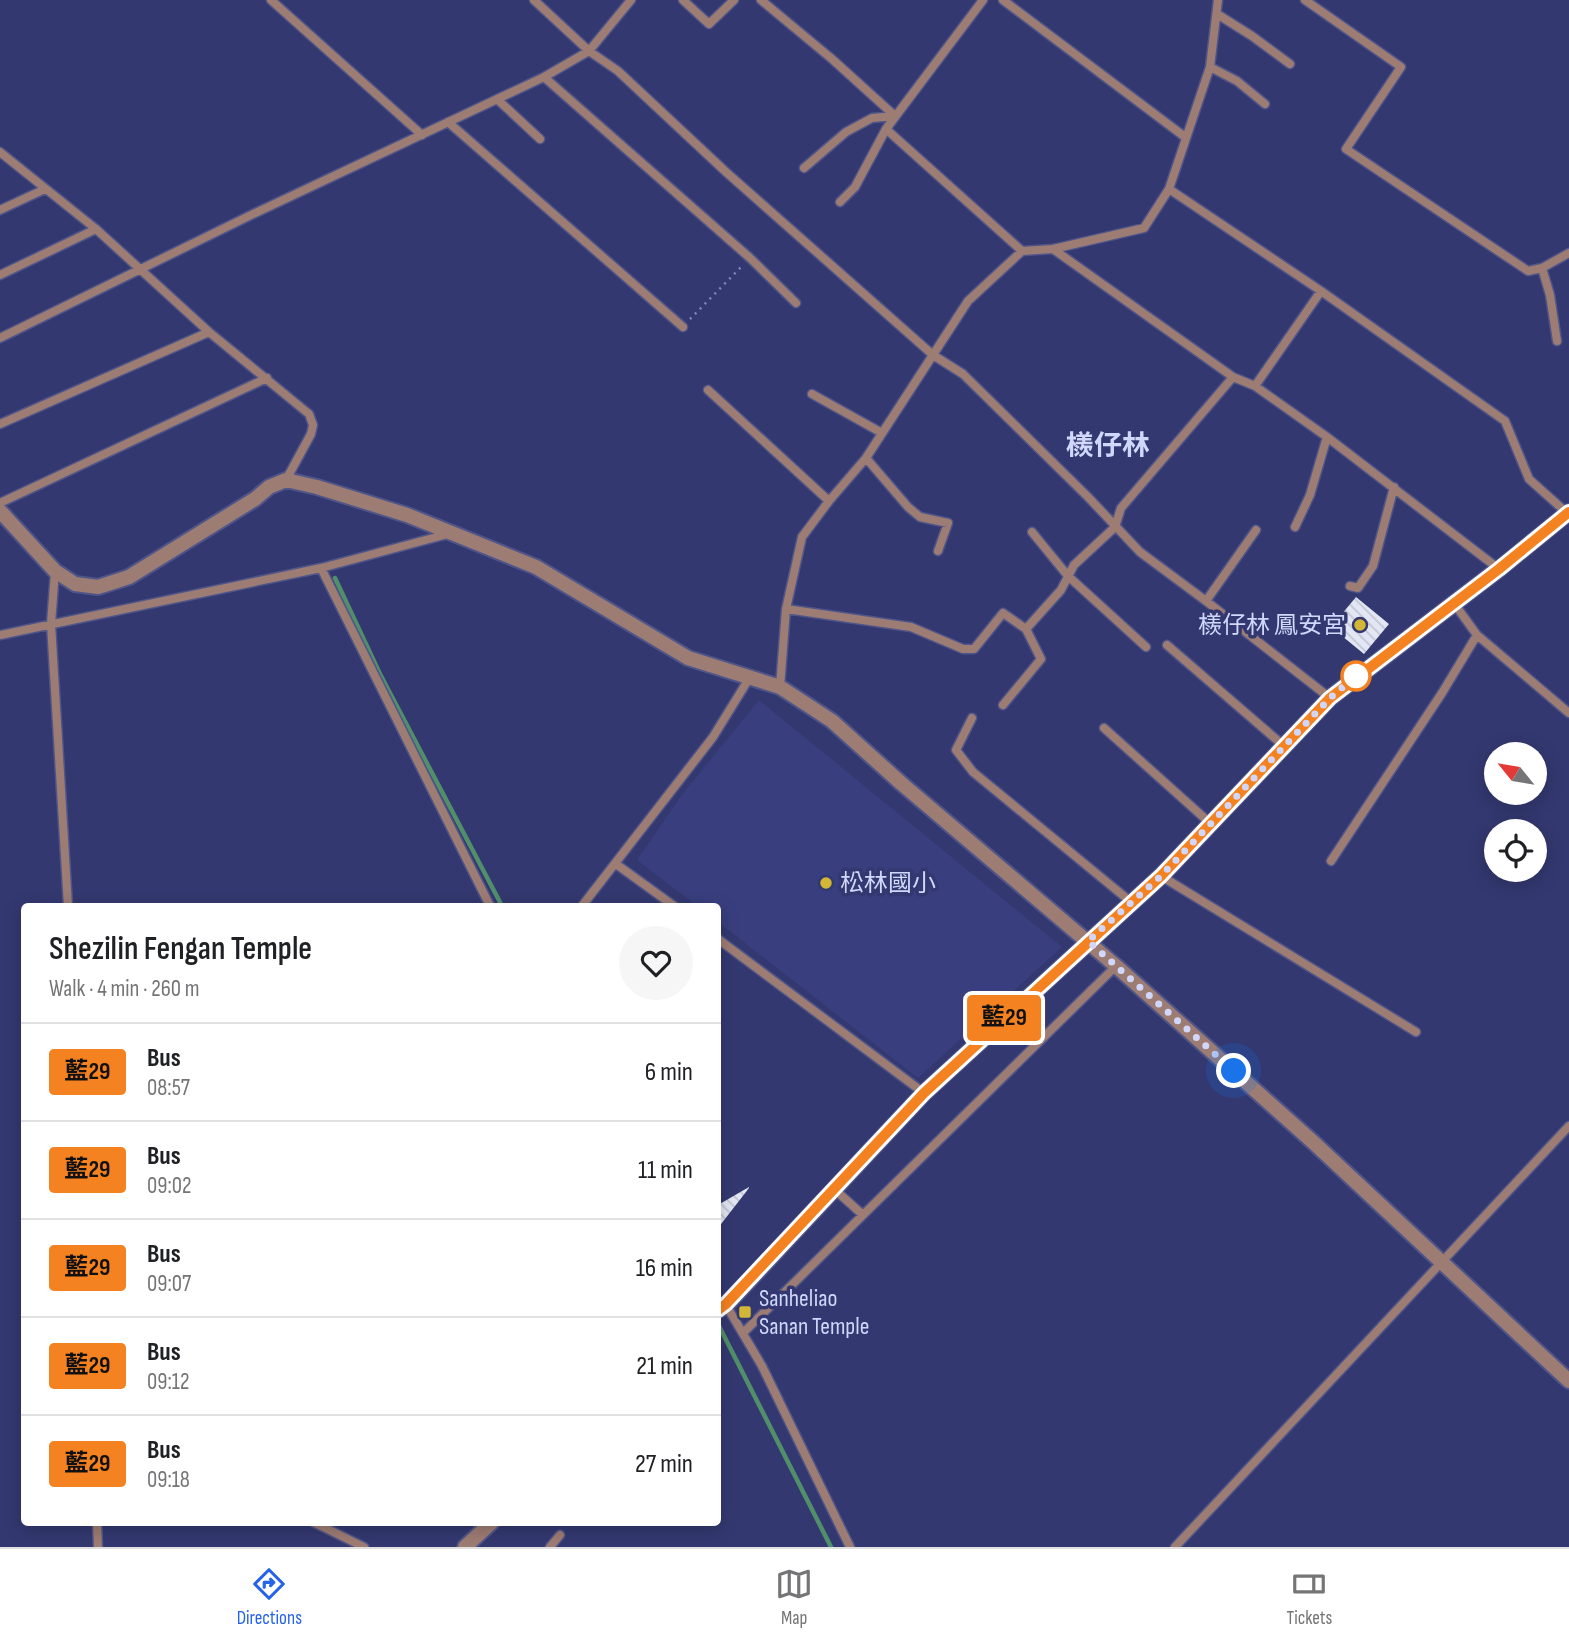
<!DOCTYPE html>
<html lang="en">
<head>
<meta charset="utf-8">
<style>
	body { margin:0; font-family:"Sofia Sans Condensed","Noto Sans TC",sans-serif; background:#f6f6f6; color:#202124; height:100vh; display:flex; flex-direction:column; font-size:26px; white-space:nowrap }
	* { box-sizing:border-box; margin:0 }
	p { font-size:23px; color:#757577 }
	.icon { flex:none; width:38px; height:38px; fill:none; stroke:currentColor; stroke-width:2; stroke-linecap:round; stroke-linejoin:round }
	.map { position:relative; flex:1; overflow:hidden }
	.sheet { position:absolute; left:21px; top:903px; width:700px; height:623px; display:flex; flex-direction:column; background:#fff; border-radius:7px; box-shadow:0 4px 18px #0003 }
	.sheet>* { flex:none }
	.badge { padding:0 14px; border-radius:5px; font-size:24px; line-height:46px }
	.needle { width:46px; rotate:300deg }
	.tools { position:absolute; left:1484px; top:742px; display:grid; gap:14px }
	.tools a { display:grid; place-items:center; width:63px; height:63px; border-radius:50%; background:#fff; box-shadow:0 4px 18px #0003; font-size:35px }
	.you { position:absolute; width:35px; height:35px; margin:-18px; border:5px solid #fff; border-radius:50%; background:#1a73e8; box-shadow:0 0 0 10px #1a73e833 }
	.map>.badge { position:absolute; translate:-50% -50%; box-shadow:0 0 0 4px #fff }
	.round { display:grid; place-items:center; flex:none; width:74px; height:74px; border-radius:37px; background:#f6f6f6 }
	.headline { display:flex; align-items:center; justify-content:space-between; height:119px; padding:0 28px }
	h1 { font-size:33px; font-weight:600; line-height:52px }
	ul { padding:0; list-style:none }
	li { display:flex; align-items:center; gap:21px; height:98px; padding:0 28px; border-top:2px solid #e0e0e0 }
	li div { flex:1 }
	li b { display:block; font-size:26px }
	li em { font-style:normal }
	li .badge { min-width:77px; font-weight:700; text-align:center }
	.tabs { display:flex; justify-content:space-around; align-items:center; height:98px; border-top:2px solid #e0e0e0; background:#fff; font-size:19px; color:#757577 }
	.tabs a { display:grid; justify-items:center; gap:4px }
	.tabs .current { color:#2563eb }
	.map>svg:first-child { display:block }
</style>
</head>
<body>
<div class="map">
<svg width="1569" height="1547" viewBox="0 0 1569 1547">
	<defs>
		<pattern id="building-back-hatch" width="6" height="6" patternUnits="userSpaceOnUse" patternTransform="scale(1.75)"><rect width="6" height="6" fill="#e3e6f4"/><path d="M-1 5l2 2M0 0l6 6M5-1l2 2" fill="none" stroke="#c2c5d2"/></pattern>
	</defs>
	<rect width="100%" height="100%" fill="#333870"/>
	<!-- built -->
	<path fill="#393e7e" d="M759,700l303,247 -144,131 -200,-156v-16h-21l-60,-46 44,-64z"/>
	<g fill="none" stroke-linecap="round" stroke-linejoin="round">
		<!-- stream -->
		<path stroke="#518f6b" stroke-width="4.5" d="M335,578l45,96 122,232
			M718,1324l113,223"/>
	</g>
	<!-- building -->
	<path fill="url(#building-back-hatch)" d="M1356,597l33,27 -25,30 -33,-27z
		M749,1187v1l-31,40v-23z"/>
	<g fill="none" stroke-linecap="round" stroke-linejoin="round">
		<defs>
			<path id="service" d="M271,0l151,135
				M534,0l55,51 29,20 108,101 207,183 30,19 125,123 52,55 66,49 124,97
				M683,0l26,24 25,-24
				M761,0l71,59 63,57 -23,2 -26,14 -42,36
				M983,0l-97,129 136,122
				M1003,0l182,137
				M1305,0l96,67 -55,82 182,122 14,-3 27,-15
				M1217,14l35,22 38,28
				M1210,67l27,14 28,23
				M544,77l206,181 46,45
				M497,99l43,40
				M448,122l235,205
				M0,152l96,77 113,103 100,82 4,11 -2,9 -25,46
				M1169,189l152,102 184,130 24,58 38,34
				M840,202l15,-15 31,-58
				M0,210l45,-21
				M1053,249l180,128 22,9 72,51 172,132
				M1542,268l8,27 7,46
				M0,275l96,-46
				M0,338l251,-123 293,-138 45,-26 42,-51
				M1255,386l66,-95
				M708,390l121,111
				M812,394l70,39
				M0,424l209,-92
				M866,458l42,49 12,10 28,6 -10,28
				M0,503l267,-125
				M1295,527l15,-32 17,-58
				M1032,532l36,44 78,71
				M321,568l169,338
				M55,571l-4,53 17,282
				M1350,586l8,2 15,-22 21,-79
				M1206,601l50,-71
				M1453,602l24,33 92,78
				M786,609l125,18 52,22h11l29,-36 23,16 35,-39 13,-25 41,-38 6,-19 112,-131
				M0,635l321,-67 127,-34
				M1167,645l117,101
				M780,687l6,-78 16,-72 27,-36 37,-43 102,-157 54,-50 31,-2 91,-21 25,-39 41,-122 8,-67
				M1003,705l38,-46 -15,-30
				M972,718l-16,32 17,22 158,130
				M1104,728l107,96
				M1331,861l111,-168 35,-58
				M616,864l58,42
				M1161,876l255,156
				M582,906l131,-169 37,-60
				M718,939l206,154
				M833,1188l30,27
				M726,1305l36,61 88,181
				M743,1333l373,-367
				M97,1522l1,25
				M313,1522l51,25
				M550,1547l10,-12
				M1175,1547l394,-421"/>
			<path id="tertiary" d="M0,511l55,60 20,13 23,3 31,-10 126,-78 14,-12 17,-7 31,7 90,28 129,52 152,91 92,29 52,34 70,63 214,182 197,176 256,239
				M718,1310l8,-5 198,-212 237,-217 169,-178 169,-129 70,-57
				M465,1547l27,-25"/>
		</defs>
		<!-- service casing -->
		<use href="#service" stroke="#4f5589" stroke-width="11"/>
		<!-- tertiary casing -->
		<use href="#tertiary" stroke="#4f5589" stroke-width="18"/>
		<!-- path -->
		<path stroke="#8186b4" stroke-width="2.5" stroke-dasharray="2 5" stroke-linecap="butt" d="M690,319l52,-53"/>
		<!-- service -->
		<use href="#service" stroke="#9d7c73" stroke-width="8"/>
		<!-- tertiary -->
		<use href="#tertiary" stroke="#9d7c73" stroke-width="14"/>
	</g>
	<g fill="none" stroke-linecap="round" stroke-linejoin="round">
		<defs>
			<path id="line" d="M718,1310l8,-6 198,-211 237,-217 169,-178 169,-129 70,-57"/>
		</defs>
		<!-- line casing -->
		<use href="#line" stroke="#fff" stroke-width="16"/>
		<!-- line -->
		<use href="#line" stroke="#f58220" stroke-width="10"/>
		<!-- walk -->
		<path stroke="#d1d7fa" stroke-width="7" stroke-dasharray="0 12.6" d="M1234,1071l-146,-130 73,-65 169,-178 26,-22"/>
	</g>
	<!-- markers -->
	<g fill="#d2b736" stroke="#333870" stroke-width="2.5">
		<circle cx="1360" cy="625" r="7"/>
		<circle cx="826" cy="883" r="7"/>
		<rect x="738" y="1305" width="14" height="14" rx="3.5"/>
	</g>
	<circle fill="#fff" stroke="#f58220" stroke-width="3.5" cx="1356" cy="676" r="14"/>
	<g text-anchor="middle" stroke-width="7" stroke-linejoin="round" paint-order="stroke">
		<!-- poi labels -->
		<g font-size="24" fill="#d1d7fa" stroke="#333870" text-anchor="start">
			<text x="1346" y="633" text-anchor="end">檨仔林 鳳安宮</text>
			<text x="840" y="891">松林國小</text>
			<text x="759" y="1306">Sanheliao<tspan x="759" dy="28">Sanan Temple</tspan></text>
		</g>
		<!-- quarter labels -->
		<g font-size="28" font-weight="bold" fill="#d1d7fa" stroke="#333870">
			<text x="1108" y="455">檨仔林</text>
		</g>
	</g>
</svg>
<div class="tools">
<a><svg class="needle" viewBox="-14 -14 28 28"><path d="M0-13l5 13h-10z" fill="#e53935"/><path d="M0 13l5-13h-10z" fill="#757577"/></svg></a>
<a><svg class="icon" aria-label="locate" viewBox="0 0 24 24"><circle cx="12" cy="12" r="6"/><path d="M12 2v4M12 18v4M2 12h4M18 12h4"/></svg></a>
</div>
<div class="you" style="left:1234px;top:1071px"></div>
<b class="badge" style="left:1004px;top:1018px;background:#f58220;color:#111">藍29</b>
<section class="sheet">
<div class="headline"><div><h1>Shezilin Fengan Temple</h1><p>Walk · 4 min · 260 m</p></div><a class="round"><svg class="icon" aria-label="heart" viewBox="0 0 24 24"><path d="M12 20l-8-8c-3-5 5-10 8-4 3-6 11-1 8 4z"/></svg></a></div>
<ul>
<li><span class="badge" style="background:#f58220;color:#111">藍29</span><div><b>Bus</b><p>08:57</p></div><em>6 min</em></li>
<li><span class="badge" style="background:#f58220;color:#111">藍29</span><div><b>Bus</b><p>09:02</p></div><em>11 min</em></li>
<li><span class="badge" style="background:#f58220;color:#111">藍29</span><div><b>Bus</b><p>09:07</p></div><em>16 min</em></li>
<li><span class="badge" style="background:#f58220;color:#111">藍29</span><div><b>Bus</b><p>09:12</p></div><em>21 min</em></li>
<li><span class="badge" style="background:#f58220;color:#111">藍29</span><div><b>Bus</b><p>09:18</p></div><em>27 min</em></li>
</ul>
</section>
</div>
<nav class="tabs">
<a class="current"><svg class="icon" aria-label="directions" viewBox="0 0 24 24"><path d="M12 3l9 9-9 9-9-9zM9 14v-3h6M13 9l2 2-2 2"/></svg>Directions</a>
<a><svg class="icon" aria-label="map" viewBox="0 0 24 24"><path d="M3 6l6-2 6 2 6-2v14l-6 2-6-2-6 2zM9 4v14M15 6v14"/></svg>Map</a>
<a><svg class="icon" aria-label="tickets" viewBox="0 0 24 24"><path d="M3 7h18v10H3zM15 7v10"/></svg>Tickets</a>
</nav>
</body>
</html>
